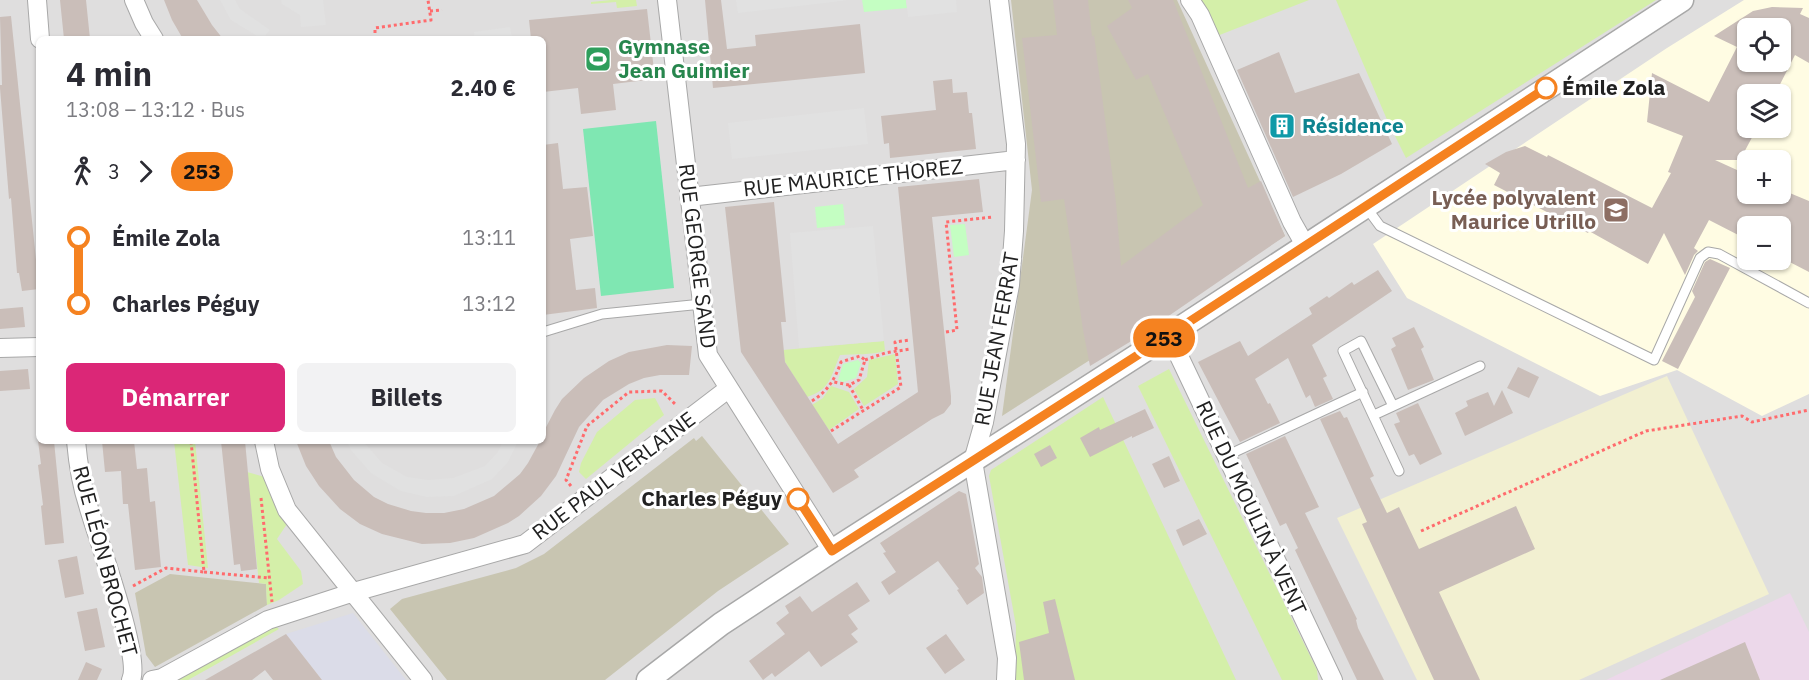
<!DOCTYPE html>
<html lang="fr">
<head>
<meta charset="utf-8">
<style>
	body { margin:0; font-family:"IBM Plex Sans",sans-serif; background:#f2f2f3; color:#2b2b33; height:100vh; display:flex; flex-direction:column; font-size:22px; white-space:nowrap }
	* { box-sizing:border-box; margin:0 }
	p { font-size:20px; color:#7c7c81 }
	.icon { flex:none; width:33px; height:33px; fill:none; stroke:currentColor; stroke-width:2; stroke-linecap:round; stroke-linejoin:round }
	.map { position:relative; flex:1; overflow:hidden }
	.sheet { position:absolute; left:36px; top:36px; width:510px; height:408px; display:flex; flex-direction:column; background:#fff; border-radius:9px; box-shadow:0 2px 4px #0004 }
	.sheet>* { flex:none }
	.badge { padding:0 12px; border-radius:20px; font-size:21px; line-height:39px }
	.tools { position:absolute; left:1737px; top:18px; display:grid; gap:12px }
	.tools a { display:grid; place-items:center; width:54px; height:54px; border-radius:9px; background:#fff; box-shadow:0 2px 4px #0004; font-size:30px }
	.map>.badge { position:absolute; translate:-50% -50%; box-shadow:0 0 0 3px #fff }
	.legs { display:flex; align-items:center; gap:9px; height:66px; padding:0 30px; font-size:20px }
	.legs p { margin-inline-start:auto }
	.summary { display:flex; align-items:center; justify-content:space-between; height:102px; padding:0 30px }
	h1 { font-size:33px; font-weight:700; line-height:45px }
	.cta { display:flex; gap:12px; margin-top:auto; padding:12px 30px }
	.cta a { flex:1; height:69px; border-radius:9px; background:#db2777; color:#fff; font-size:24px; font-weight:700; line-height:69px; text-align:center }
	.cta a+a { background:#f2f2f3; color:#2b2b33 }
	ul { padding:0 30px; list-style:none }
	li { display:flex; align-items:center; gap:21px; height:66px; font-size:22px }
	li i { display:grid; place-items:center; width:9px; height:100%; margin:0 8px; background:currentColor }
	li i::after { content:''; width:15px; height:15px; margin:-8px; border:4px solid; border-radius:50%; background:#fff }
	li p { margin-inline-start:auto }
	li:first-child i { background:linear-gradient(#0000 50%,currentColor 0) }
	li:last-child i { background:linear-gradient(currentColor 50%,#0000 0) }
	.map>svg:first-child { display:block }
</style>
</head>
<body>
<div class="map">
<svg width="1809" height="680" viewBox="0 0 1809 680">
	<rect width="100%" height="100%" fill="#f2ede7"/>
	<!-- residential -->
	<path fill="#dfdede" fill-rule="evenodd" d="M0,0h1809v680h-1809zM1748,28h32v34h-32zM39,39h504v402h-504zM1748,94h32v34h-32zM1748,160h32v34h-32zM1748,226h32v34h-32z"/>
	<!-- industrial -->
	<path fill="#ecd8ea" d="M1790,593l19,39v48h-203z"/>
	<!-- education -->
	<path fill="#fffce3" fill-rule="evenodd" d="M1744,0h65v394l-47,22 -85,-46 -77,26 -193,-98 -34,-54 294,-196zM1748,28h32v34h-32zM1748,94h32v34h-32zM1748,160h32v34h-32zM1748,226h32v34h-32z"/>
	<!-- construction -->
	<path fill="#c8c5b1" d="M1011,0h166l108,236 -283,180 30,-226z
		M702,436l87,108 -71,47 -113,89h-158l-57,-71 12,-10 114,-31 28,-14 150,-116 2,3z
		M170,574l96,10 1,21 -112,62 -9,-12 -11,-62z"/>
	<!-- farmland -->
	<path fill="#f2f0d1" d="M1667,376l102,218 -190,86h-162l-80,-162z"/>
	<!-- grass -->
	<path fill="#d4efa9" d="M611,0h25l1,6 -20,2 -1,-6 -25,2v-2z
		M1200,0h109l-92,36z
		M1336,0h320l-250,158 -18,-36z
		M884,341l1,10c-14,4 -30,3 -45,4 -9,21 -10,35 -33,42l-22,-35 -2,-12z
		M895,354l3,30 -34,22 -10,-17 13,-12 2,-17z
		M1169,369l148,301 1,10h-36l-144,-294z
		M831,386l18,6 10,17 -30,21 -17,-25 11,-7z
		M1103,397l133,283h-221l1,-54 -27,-150 2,-6z
		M655,398l9,17 -78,64 -7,-7 2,-9 16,-31 38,-32z
		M174,441h21l13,127 -20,-3z
		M247,472l18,5 22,47 -10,15 24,32 2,13 -24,16 -12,5 -1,-21 -7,-1z
		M275,626l4,3 -91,51h-11z"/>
	<!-- park -->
	<path fill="#c4fec2" d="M862,0h44l1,8 -43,4z
		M843,204l2,21 -28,3 -2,-21z
		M965,224l4,31 -15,2 -4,-32z
		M858,360l3,3 -5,15 -13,4 -5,-2 5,-16z"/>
	<!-- pitch -->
	<path fill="#7fe7b2" d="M656,121l18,167 -73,8 -18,-167z"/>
	<!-- parking -->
	<path fill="#e1e1e1" d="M220,0h15l5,9 30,21 -8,9 -31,-19z
		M281,0h42l3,25 -25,2 -1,-12 -18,-11z
		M736,0h113l-111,13z
		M906,0h50l1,12 -49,5z
		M510,27l2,12h-37l-1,-7z
		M864,108l4,36 -136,15 -4,-36z
		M873,226l11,115 -85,7 -9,-115z
		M347,441h16l19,22 25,14 21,3 25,-2 32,-12 13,-14 5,-11h15l-10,21 -16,17 -38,17 -27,1 -26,-6 -30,-18 -20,-23z"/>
	<!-- plaza -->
	<path fill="#dbdce8" d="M353,613l53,67h-84l-36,-46z"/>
	<!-- building -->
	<path fill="#cabeb9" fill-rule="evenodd" d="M60,0h26l4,39h-26z
		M164,0h33l15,25 11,14h-40l-11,-19z
		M705,0h16l6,49 29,-3 -1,-11 105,-11 5,49 -152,15z
		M1053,0h35l4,37 2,-2 22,168 5,63 82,-61 -55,-131 -12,6 -29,-54 25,-18 -4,-8h45l75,188 13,-7 24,55 -147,101 -48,29 -7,-36 -19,-131 -23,3 -19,-164 35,-3z
		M1772,7l31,1 -3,6 9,4v45l-14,-8 -20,39h-27v34h9l-17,32h-25l33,15v19h32v-5l29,12v71l-29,-15v-31h-32v14l-39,-20 -15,28 4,3 -4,4 -9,20 -21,-42 -16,31 -59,-33 -1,2 -12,-6 -82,-42 6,-12 -15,-9 21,-12 19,-6 22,11 1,-2 104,53 19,-35 -3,-1 15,-36 -36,-14 5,-49 57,29 28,-55 -23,-11 39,-25zM1748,28h32v34h-32z
		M647,9l8,70 -42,5 3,26 -35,4 -3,-26 -35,4v-53h-12l-2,-19z
		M11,16l28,273 -17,2 -3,-18h-2l-6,-75 -2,1 -9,-111v-3h2l-2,-68z
		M1279,52l16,41 64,-20 33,71 -51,30 -48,23 -56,-127z
		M952,79l1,14 14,-1 2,21h3l4,36 -86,9 -1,-15 -5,1 -3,-28 55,-6 -3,-29z
		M558,143l5,46 24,-2 6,49 -23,3 6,51 19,-2 2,20 -54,7v-170z
		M979,179l4,33 -51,5 19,179v8l-7,9 -12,6 -78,51 5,7 -26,16 -92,-141 -16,-145 49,-5 12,120h-5l4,40 53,82 80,-52 -20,-205z
		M1710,259l20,9 -52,101 -16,-8 33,-64 -3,-6 13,-29z
		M1378,270l14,21 -80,54 15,31 -4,2 10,21 -18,8 -5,-12 -4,3 -18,-40 -33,21 13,25 2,-1 10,20 -40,19 -42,-80 42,-21 8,15 64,-42 -3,-6 18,-12 2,2 23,-16 2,3z
		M23,307l2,20 -25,2v-20z
		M1414,327l10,20 -3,2 13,31 -26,10 -17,-41 5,-3 -4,-8z
		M667,345l25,1 -3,29h-29l-16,3 -15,6 -26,16 -24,27 -23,49 -15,20 -22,20 -11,7 -34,15 -24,5 -28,1 -40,-10 -22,-10 -20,-15 -21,-23 -13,-20 -10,-25h33l7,16 18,23 20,17 14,7 23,7 15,2h18l20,-4 30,-13 26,-22 8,-11 12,-22h3v-8l12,-23 7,-11 22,-21 25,-17 20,-9z
		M1518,367l21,10 -10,21 -22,-10z
		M28,369l2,20 -30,2v-20z
		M1502,390l11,23 -48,23 -10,-23 13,-7 -2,-5 22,-9 6,14z
		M1418,403l24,51 -22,11 -6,-11 -5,2 -15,-32 6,-2 -4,-9z
		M1145,409l9,19 -22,10v-2l-42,21 -10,-19 19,-11 1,3z
		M1340,411l4,7 3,-1 27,59 -4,2 17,35 12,-6 20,42 97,-43 19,43 -96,43 41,88h-46l-72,-156 5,-2 -47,-103z
		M1285,436l34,71 -14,6 52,106 -1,1 2,8 26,52h-27l-62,-130 3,-2 -12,-25 -6,3 -34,-72z
		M38,441h16l10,102 -19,2 -4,-39 2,-1 -5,-40 3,-1z
		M102,441h32l3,28 10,-1 3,34 5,-1 6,66 -26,3 -7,-66h-5l-2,-33 -16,1z
		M221,441h24l12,128 -16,2 -1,-7 -6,1z
		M1050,445l7,13 -16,9 -7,-13z
		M1169,456l11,25 -16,7 -12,-24z
		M959,491l7,3 13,70 -4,4 7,9 2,16 -17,12 -10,-15 2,-1 -21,-28 -49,34 -8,-13 15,-10 -13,-19 3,-1 -6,-9z
		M1199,519l8,15 -24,12 -7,-16z
		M77,556l7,38 -19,4 -7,-38z
		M857,582l13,19 -22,14 10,14 -7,5 7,8 -37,25 -12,-16 -34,26 -3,-4 -9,7 -14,-19 36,-27 -9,-11 13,-10 -4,-7 15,-10 12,16z
		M1055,599l20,81h-51l-5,-38 30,-9 -6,-31z
		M97,608l8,39 -20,4 -8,-39z
		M286,634l36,46h-49l-8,-10 -13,10h-47z
		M946,634l19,26 -20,14 -19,-26z
		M1745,642l15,38h-100z
		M86,662l16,7 -5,11h-19z"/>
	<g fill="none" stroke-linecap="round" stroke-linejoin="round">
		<defs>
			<path id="service" d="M1366,207l14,19 274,134 46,-102 8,-6 11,2 90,49
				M543,332l59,-18 100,-10
				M1393,406l-32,-65 -18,10 56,120
				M1374,415l106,-49
				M1226,456l137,-64"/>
			<path id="minor" d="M37,0l3,39
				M134,0l10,23 10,16
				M667,0l41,355 124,196
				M999,0l17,144 -2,87 -4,54 -26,137 -11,39 34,197 -1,22
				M1190,0l10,15 92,207 13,23
				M689,197l327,-37
				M1169,335l164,345
				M0,348l39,-1
				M76,441c2,22 5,43 12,64 8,30 54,152 43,175
				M264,441l6,28 17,41 136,170
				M152,680l10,-2 106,-58 86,-28 171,-48 203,-155"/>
			<path id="tertiary" d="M648,680l73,-56 111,-73 337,-216 513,-335"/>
		</defs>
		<!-- service casing -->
		<use href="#service" stroke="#a8a8a8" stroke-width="11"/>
		<!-- minor casing -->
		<use href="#minor" stroke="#a8a8a8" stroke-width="20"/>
		<!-- tertiary casing -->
		<use href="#tertiary" stroke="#a8a8a8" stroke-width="25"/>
		<!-- path -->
		<path stroke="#ff6b6d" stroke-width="3" stroke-dasharray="3 3" stroke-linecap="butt" d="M430,11l12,-1
			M375,39v-11l56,-8 -3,-20
			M946,332l11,-2 -11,-108 47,-5
			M865,360l20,-7 25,-4
			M849,385l14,25
			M812,401c16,-10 23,-22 29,-39l19,-6 5,4 -6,20 -10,5 -15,-3
			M831,431l70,-44 -6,-45 15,-2
			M571,486l-5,-6 21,-54 42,-34 33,-1 15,15
			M261,498l11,104
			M1421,531l225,-100 96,-15 10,6 57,-12
			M204,572l65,6
			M133,586l33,-18 38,4 -13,-131"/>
		<!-- service -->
		<use href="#service" stroke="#fff" stroke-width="9"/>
		<!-- minor -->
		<use href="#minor" stroke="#fff" stroke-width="18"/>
		<!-- tertiary -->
		<use href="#tertiary" stroke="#fff" stroke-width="22"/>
	</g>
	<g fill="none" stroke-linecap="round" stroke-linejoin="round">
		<defs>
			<path id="line-1" d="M798,499l34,52 337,-216 377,-247"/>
		</defs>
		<!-- line-1 casing -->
		<use href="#line-1" stroke="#fff" stroke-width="14"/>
		<!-- line-1 -->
		<use href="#line-1" stroke="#f58220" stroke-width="9"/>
	</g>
	<!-- icons -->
	<defs>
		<symbol id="stadium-square" viewBox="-11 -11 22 22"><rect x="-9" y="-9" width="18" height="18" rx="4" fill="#2e9e5b" stroke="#fff"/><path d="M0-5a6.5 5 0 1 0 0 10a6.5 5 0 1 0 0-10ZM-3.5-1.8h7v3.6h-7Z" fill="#fff"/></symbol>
		<symbol id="building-square" viewBox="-11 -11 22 22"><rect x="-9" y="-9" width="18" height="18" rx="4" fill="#0f9aa8" stroke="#fff"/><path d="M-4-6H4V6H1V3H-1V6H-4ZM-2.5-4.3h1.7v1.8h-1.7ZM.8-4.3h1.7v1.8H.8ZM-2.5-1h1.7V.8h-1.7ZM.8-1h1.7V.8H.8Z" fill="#fff"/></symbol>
		<symbol id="school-square" viewBox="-11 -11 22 22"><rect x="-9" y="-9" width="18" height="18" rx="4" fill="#8d6e63" stroke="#fff"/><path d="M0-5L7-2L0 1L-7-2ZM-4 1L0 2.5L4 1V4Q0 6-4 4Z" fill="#fff"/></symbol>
	</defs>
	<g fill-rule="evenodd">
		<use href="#stadium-square" x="583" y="44" width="30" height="30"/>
		<use href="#building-square" x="1267" y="111" width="30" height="30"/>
		<use href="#school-square" x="1601" y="195" width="30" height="30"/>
	</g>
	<!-- markers -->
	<g fill="#fff" stroke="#f58220" stroke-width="3">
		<circle cx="1546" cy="88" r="10"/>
		<circle cx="798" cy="499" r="10"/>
	</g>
	<g text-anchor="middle" stroke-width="6" stroke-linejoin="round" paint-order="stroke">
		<!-- leisure labels -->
		<g font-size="21" font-weight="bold" fill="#27864d" stroke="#fff" text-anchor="start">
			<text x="618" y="54">Gymnase<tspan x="618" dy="24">Jean Guimier</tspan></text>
		</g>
		<!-- stop labels -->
		<g font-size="21" font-weight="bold" fill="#212121" stroke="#fff" text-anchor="start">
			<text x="1562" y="95">Émile Zola</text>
			<text x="782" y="506" text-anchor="end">Charles Péguy</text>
		</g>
		<!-- culture labels -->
		<g font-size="21" font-weight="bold" fill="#0d838f" stroke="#fff" text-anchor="start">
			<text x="1302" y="133">Résidence</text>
		</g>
		<!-- street labels -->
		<g font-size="21" fill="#212121" stroke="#fff">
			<text transform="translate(853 178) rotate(-6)" y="7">RUE MAURICE THOREZ</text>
			<text transform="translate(697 256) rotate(83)" y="7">RUE GEORGE SAND</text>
			<text transform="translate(997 339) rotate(-80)" y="7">RUE JEAN FERRAT</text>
			<text transform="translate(614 476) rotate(-37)" y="7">RUE PAUL VERLAINE</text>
			<text transform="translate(1251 508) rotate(65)" y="7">RUE DU MOULIN À VENT</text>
			<text transform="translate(105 561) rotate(75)" y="7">RUE LÉON BROCHET</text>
		</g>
		<!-- education labels -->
		<g font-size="21" font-weight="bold" fill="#785e54" stroke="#fff" text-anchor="end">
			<text x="1596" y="205">Lycée polyvalent<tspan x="1596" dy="24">Maurice Utrillo</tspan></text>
		</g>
	</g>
</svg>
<div class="tools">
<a><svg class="icon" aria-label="locate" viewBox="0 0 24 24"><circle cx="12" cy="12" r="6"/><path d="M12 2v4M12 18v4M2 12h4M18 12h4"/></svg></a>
<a><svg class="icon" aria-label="layers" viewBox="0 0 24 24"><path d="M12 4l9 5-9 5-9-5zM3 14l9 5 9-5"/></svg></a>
<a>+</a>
<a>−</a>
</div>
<b class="badge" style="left:1164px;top:338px;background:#f58220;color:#111">253</b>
<section class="sheet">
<div class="summary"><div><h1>4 min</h1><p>13:08 – 13:12 · Bus</p></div><b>2.40 €</b></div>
<div class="legs"><svg class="icon" aria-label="walk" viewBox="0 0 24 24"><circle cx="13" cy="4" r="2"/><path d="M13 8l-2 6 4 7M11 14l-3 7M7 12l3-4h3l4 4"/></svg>3<svg class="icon" aria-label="forward" viewBox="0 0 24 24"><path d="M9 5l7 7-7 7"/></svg><b class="badge" style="background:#f58220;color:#111">253</b></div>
<ul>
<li><i style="color:#f58220"></i><b>Émile Zola</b><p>13:11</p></li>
<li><i style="color:#f58220"></i><b>Charles Péguy</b><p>13:12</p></li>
</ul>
<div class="cta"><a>Démarrer</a><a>Billets</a></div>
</section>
</div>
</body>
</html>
